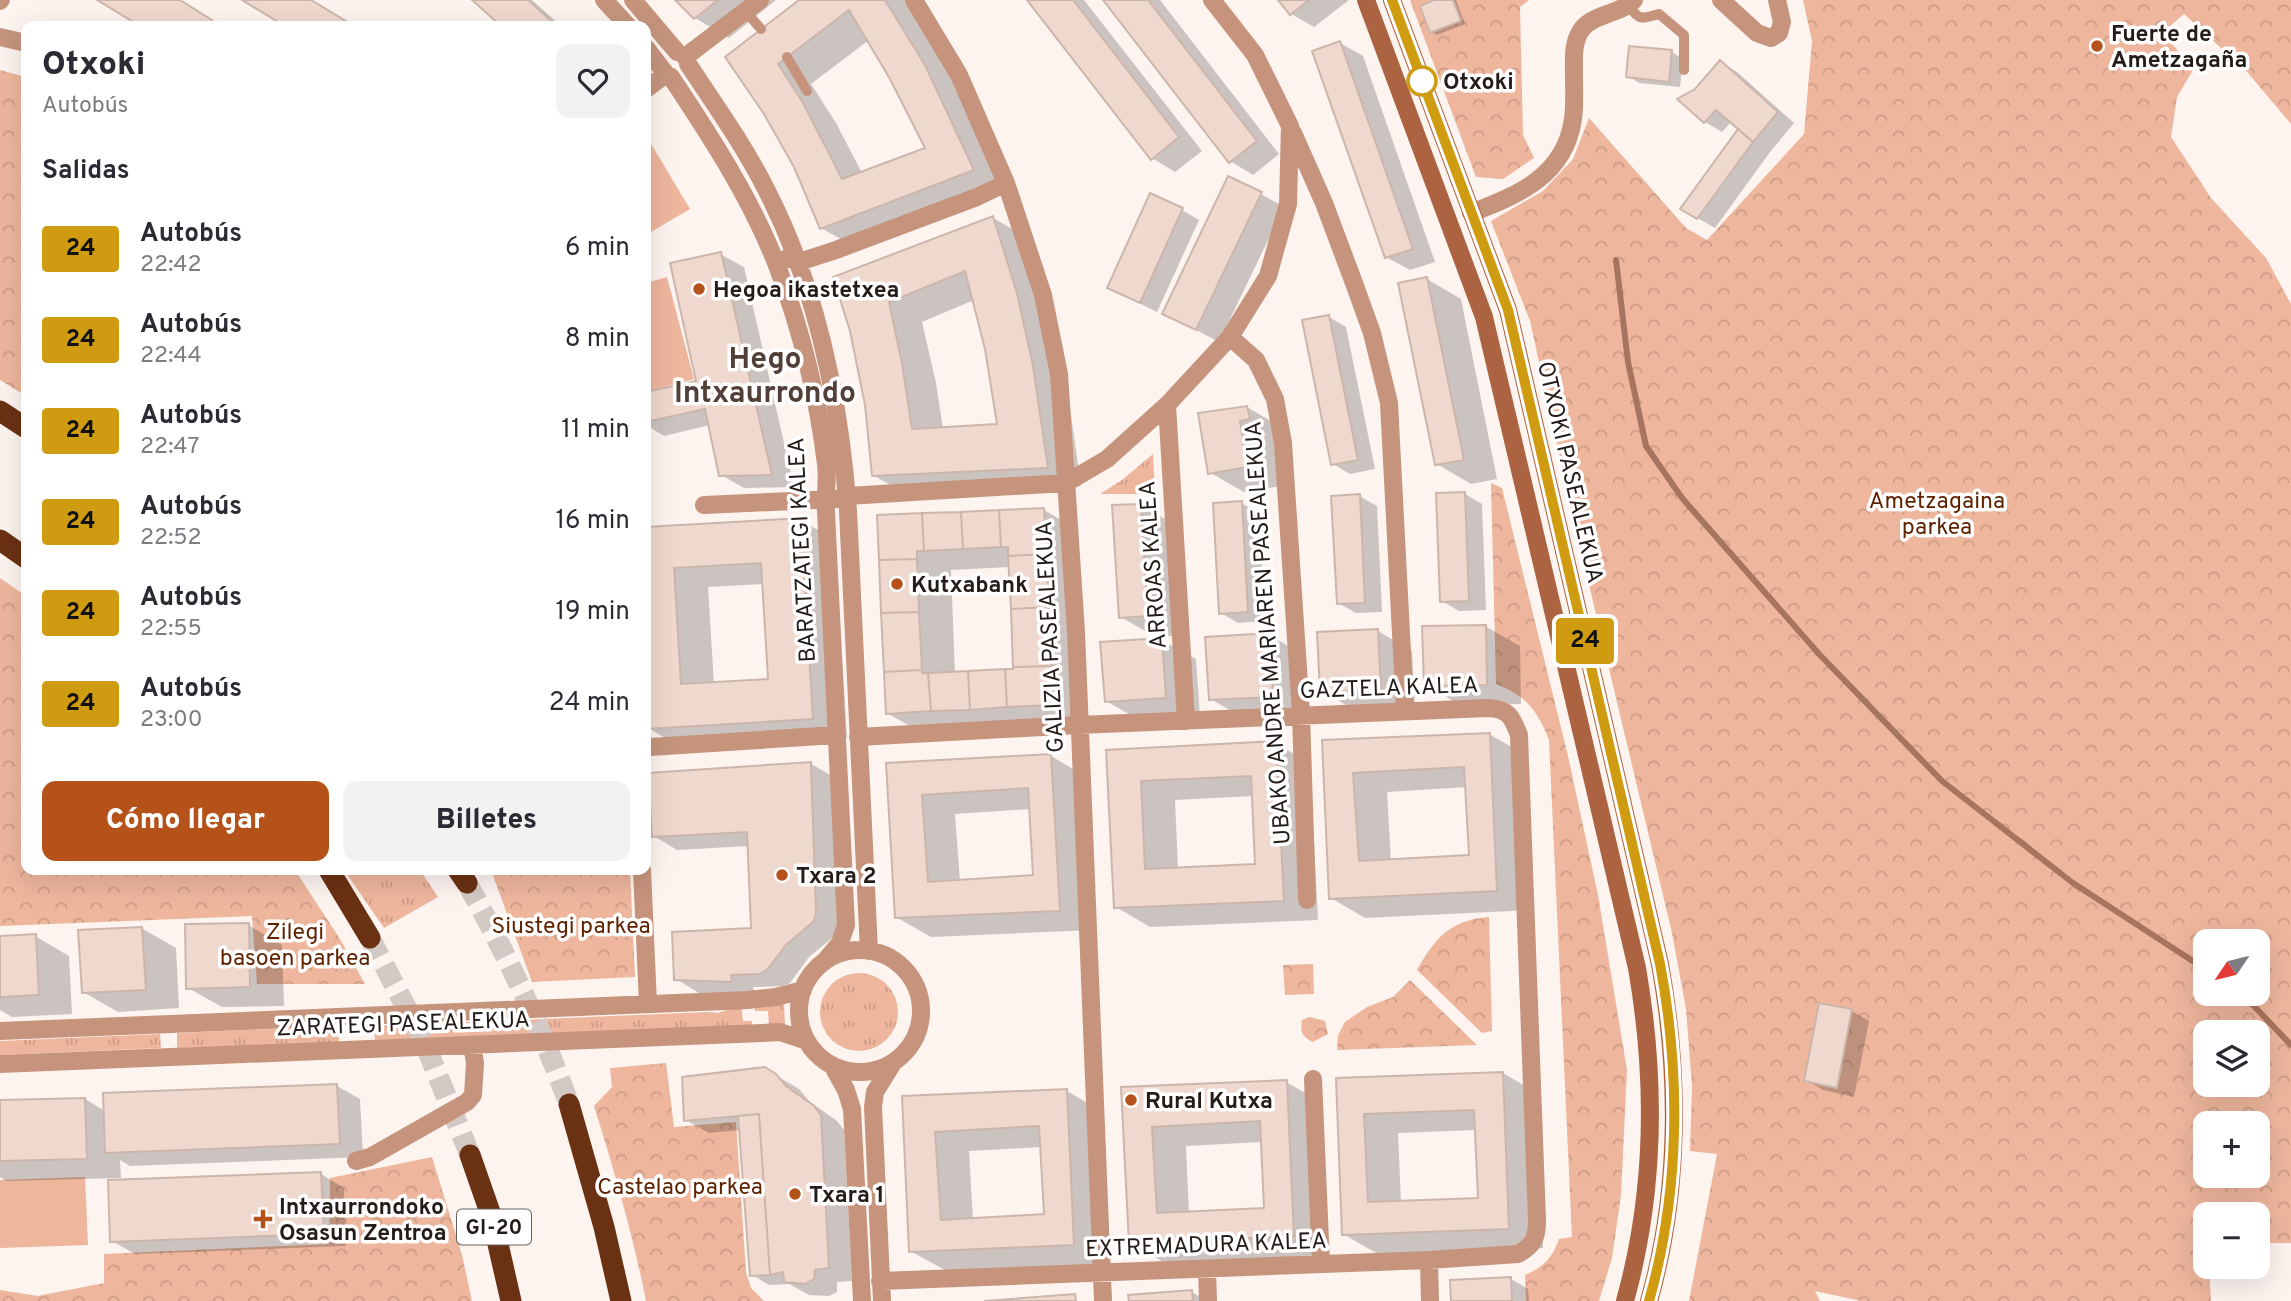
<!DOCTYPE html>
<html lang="es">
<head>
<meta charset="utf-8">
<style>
	body { margin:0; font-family:Overpass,sans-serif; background:#f2f2f3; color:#2b2b33; height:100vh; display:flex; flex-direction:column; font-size:26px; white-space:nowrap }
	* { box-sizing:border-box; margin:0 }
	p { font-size:23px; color:#7c7c81 }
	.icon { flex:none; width:38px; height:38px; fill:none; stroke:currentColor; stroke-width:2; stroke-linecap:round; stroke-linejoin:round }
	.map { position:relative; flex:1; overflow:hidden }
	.sheet { position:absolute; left:21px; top:21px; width:630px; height:854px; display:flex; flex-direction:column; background:#fff; border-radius:14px; box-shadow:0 7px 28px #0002 }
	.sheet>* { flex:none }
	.badge { padding:0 14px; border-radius:5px; font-size:24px; line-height:46px }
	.needle { width:46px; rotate:235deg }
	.tools { position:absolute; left:2193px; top:929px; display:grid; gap:14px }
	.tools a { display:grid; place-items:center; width:77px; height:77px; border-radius:14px; background:#fff; box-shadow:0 7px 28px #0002; font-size:35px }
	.map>.badge { position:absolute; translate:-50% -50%; box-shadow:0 0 0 4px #fff }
	h2 { padding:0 21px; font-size:26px; line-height:63px }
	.round { display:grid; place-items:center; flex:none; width:74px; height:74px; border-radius:14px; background:#f2f2f3 }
	.summary { display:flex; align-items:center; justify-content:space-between; height:119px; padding:0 21px }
	h1 { font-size:33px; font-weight:800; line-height:52px }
	.cta { display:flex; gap:14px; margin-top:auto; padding:14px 21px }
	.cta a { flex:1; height:80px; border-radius:14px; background:#b5521a; color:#fff; font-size:28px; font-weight:800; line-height:80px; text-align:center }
	.cta a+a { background:#f2f2f3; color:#2b2b33 }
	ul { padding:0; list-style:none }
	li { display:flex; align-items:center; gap:21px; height:91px; padding:0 21px }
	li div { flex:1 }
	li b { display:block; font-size:26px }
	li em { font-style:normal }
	li .badge { min-width:77px; font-weight:700; text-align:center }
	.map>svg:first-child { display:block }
</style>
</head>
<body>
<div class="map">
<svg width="2291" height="1301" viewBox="0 0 2291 1301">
	<defs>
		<pattern id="grass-tufts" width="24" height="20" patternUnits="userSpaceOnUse" patternTransform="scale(1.75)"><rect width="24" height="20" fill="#eeb69d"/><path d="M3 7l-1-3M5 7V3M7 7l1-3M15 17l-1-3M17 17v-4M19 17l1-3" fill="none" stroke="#cc9c86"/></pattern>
		<pattern id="forest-crowns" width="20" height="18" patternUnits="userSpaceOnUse" patternTransform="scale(1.75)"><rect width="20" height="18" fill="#eeb69d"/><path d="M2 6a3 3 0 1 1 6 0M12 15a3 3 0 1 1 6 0" fill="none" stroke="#cc9c86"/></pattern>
	</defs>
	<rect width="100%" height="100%" fill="#fdf4f0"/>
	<!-- grass -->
	<path fill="url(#grass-tufts)" d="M1153,454l2,40h-55l22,-14z
		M344,870h76l18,27 -54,31z
		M820 1012a39 39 0 1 1 78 0a39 39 0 1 1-78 0Z
		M784,1003l1,22 -16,1 -1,-15h-13v-7z
		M741,1005l2,16h9v5l-377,14 -1,-14 334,-14 10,1z
		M338,1026l1,16 -162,6v-15z
		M160,1034l1,14 -161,7v-14z"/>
	<!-- forest -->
	<path fill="url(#forest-crowns)" fill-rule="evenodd" d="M1410,0h119l-9,7 3,128 11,23 -31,21 -27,-2z
		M1803,0h488v124l-43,-51 -64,-59 -21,18 30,38 -16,27 -6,40 40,61 55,60 25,46v939h-33v-29h-53v53h4l2,34h-350l-46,-10 5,10h-131l28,-147 -27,-3 2,-65 -6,-77 -14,-76 -97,-407 -45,-205 -39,-100 52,-30 30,-32 16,-41 97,110 21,12 97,-106 8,-93zM2205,942h53v52h-53zM2205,1032h53v53h-53zM2205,1124h53v52h-53z
		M0,70l26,7v319l-26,-16z
		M1491,483l11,5 66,268 30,139 29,175 -6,125 -9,63 -13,43h-73l-1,-26c19,-8 27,-17 34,-36l13,-2 -23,-497c-12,-30 -23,-44 -53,-56z
		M0,578l26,18v274h269l45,69 25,45h-108l-5,-68 -252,10z
		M491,870h139l5,107 -103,5z
		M1489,917l3,114 -10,2 -65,-63c18,-32 33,-50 72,-53z
		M1313,964l1,30 -29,1 -2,-30z
		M1410,980l67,65 -140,5 1,-15 7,-13 22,-15 26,-10z
		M1310,1017l15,4 3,13 -15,8c-11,-5 -13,-10 -11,-22z
		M666,1063l8,64 62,-5 10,150 5,16 13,13h-118c-13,-66 -32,-131 -52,-195l18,-19 -2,-19z
		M432,1157l30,98 10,46h-472v-11l38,6 66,-13v-29l225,-10 1,-66z"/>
	<!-- garden -->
	<path fill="#eeb69d" d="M650,142l40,67 -44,26v-91z
		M667,277l27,102 -48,13v-109z
		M85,1177l3,68 -88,3v-68z"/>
	<!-- shadow -->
	<path fill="#0003" fill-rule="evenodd" d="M100,0h78l43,26h-78z
		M474,0h58l29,26h-57z
		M676,0h100l-47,38 -34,-20z
		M802,0h104l53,87 48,103 -152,57 -34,-19 -26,-62 -30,-53 -37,-56zM869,40l23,38 35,71 -65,24 -26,-50 -25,-39z
		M1029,0h55l118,151 -27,21 -23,-14z
		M1105,0h55l119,154 -26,21 -23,-14z
		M1280,0h69l-35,27 -23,-13z
		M1439,0h17l9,24 -28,11 -5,-3z
		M1340,43l23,13 72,206 -25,8 -24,-13z
		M1630,48l42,4 11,7 -3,28 -41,-4 -11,-7z
		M1720,62l17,10 57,51 -24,29 -55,76 -33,-19 58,-80 -8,-8 -10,11 -17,-10 -25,-23 16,-9z
		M1261,194l23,13 -65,135 -55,-29z
		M1182,210l17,10 -42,92 -48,-24z
		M993,218l34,19 40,150 14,99 -174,9 -34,-20 -6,-70 -15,-74zM974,300l12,48 13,78 -56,3 -7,-46 -14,-61z
		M720,254l24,13 50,220 -50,1 -23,-13 -11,-50 -46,11 -18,-11v-31l52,-12z
		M1427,279l34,20 36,180 -26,5 -34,-20z
		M1329,317l17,10 29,142 -25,5 -17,-10z
		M1247,407l34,20v59l-37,6 -35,-20z
		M1465,494l17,10 4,106 -27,1 -17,-10z
		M1359,496l18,10 5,106 -26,1 -18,-10z
		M1241,503l18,10 6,108 -27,2 -17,-10z
		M1141,505l34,20 7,110 -26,2 40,22 4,58 -59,4 -35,-20 54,-61 -39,-23z
		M1044,510l34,20 9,194 -165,9 -35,-20 -8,-196zM1010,567l5,104 -60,3 -4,-104z
		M801,520l34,20 12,198 -165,10 -34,-20 -2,-40v-160zM764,584l6,97 -56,3 -6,-97z
		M1485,626l35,20 1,58 -61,1 -34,-20z
		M1378,631l34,20 3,57 -59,3 -34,-20z
		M1269,635l35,20 3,61 -62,3 -34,-20z
		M1489,734l35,20 6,156 -165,8 -34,-20 -7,-157zM1467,787l4,70 -80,4 -4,-69z
		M1275,743l35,20 8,157 -168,7 -34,-20 -8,-156zM1254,796l3,70 -79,3 -3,-69z
		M1051,756l34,20 8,154 -162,7 -35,-20 -8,-153zM1031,809l4,68 -75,5 -5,-68z
		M811,764l23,13 5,150 -2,7 -28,23 -19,26 -7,3 -30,1 2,8 -56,-2 -23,-14 76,-49 -3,-84 -72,4 -23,-14z
		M248,925l34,20 2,61 -62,1 -34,-19z
		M141,928l35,20 3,60 -61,4 -35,-20z
		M35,936l34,20 3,58 -60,3 -12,-7v-72z
		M1821,1005l31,6 17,10 -15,76 -31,-7 -17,-10z
		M765,1069l34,20 10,12 28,20 7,9 8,151 -15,1v10l-8,4 -20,-1 -20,-11 -20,1 -17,-10 -11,-145 -32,3 -23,-13z
		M1503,1073l34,20 6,155 -165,6 -35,-20 -5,-154zM1476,1130l3,70 -78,3 -3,-70z
		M1286,1082l35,20 7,153 -163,8 -34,-20 -8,-154zM1262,1142l4,68 -77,4 -3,-68z
		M337,1086l23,13 3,58 -233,9 -10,-6 1,18 -115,3 -6,-4v-75l85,-3 20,12z
		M1067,1091l34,20 7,153 -163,6 -35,-19 -6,-153zM1042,1147l4,68 -73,5 -4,-69z
		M321,1174l23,14 2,58 -211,8 -23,-13z
		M1511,1279l17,10 1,12h-76z
		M1192,1292l15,9h-77z"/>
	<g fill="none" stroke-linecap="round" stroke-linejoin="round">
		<!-- stream -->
		<path stroke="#a7745d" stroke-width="6" d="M1616,260l12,102 18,84 36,52 137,156 123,127 131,102 132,86
			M2239,994l14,11 38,40"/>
	</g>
	<!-- building -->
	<path fill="#efd8ce" stroke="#ccb6ac" stroke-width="2" fill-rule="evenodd" d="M97,0h83l32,20 -4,6h-68z
		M242,0h69l43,26h-69z
		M472,0h56l29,26h-56z
		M675,0h43l-24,19z
		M799,0h86l40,65 49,105 -154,59 -26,-62 -30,-53 -39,-57zM849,10l41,69 35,69 -83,31 -40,-78 -24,-37z
		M1027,0h46l106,137 -28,23z
		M1103,0h45l109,141 -28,22z
		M1278,0h31l-19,15z
		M1434,0h19l8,21 -31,12 -10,-27z
		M1340,41l73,208 -28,9 -73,-207z
		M1629,46l43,4 -3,32 -43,-5z
		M1720,60l58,52 -25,30 -37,-32 -12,13 -27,-24 18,-10z
		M1738,129l15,13 -56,77 -17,-10z
		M1228,176l34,16 -66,138 -34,-16z
		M1150,193l33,15 -43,95 -33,-15z
		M993,216l24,77 16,73 15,102 -176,8 -7,-71 -15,-74 -17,-54zM965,271l20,78 12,75 -85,5 -10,-66 -13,-61z
		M721,252l51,223 -53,1 -14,-67 -59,13v-30l50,-11 -26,-118z
		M1427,277l37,183 -29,5 -37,-182z
		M1329,315l29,145 -27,5 -29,-145z
		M1247,406l3,13 -10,2 7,46 -39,7 -10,-61z
		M1465,492l4,109 -29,1 -4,-109z
		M1360,494l5,109 -28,1 -6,-108z
		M1242,501l6,111 -29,2 -6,-111z
		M1141,504l7,112 -29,2 -7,-113z
		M1044,508l3,46 -39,2v-9h-7l-2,-37z
		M999,510l2,37 -38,2 -2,-37z
		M961,512l2,37 -39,2 -2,-38z
		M922,513l2,38h-7v8l-38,1 -2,-45z
		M801,518l12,201 -167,10v-202zM761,563l7,116 -87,5 -7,-116z
		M1047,554l2,53 -38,2 -3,-53z
		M917,559l2,53 -38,1 -2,-53z
		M1049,607l3,59 -39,1 -2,-58z
		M919,612l3,58 -38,2 -3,-59z
		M1486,625l1,60 -63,1 -2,-60z
		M1378,629l3,61 -61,2 -3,-60z
		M1270,633l3,64 -64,3 -4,-63z
		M1162,638l4,60 -61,4 -5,-60z
		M1052,666l1,39 -46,2 -2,-38h8v-2z
		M1005,669l2,38 -37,3 -2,-39z
		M922,670v3h6l3,38 -45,3 -2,-42z
		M968,671l2,39 -39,1 -3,-38z
		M1490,733l7,158 -168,8 -7,-159zM1464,767l5,88 -110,6 -6,-88z
		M1276,741l8,160 -170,7 -8,-158zM1251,776l4,88 -110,5 -4,-88z
		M1051,754l9,157 -165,7 -9,-155zM1028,788l5,87 -105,7 -6,-87z
		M811,762l5,151 -2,8 -28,24 -19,25 -8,4 -28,1 1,7 -58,-2 -2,-48 79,-4 -4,-96 -95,5 -4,-64z
		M249,923l1,64 -64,2 -1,-65z
		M142,927l4,63 -64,3 -4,-63z
		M36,934l3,61 -39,2v-61z
		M1819,1003l33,6 -15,79 -33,-7z
		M765,1067l11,7 10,12 27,19 8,10 8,153 -14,2 -1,9 -9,5 -21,-2 -1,-10 -13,3 -11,-161 -75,7 -2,-44z
		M1503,1072l6,157 -167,6 -6,-157zM1474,1110l4,88 -110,4 -4,-88z
		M1287,1080l7,156 -165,8 -8,-157zM1260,1121l4,87 -107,5 -5,-86z
		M337,1084l3,60 -235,9 -2,-60z
		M1067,1089l7,156 -165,7 -7,-156zM1039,1126l5,88 -103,6 -6,-88z
		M85,1098l2,61 -87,2v-61z
		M759,1114l11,161 -20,1 -12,-160z
		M321,1172l3,62 -214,8 -2,-62z
		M1511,1277l1,24h-61l-1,-21z
		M1192,1290l1,11h-64l-1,-6z
		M1075,1294l1,7h-92z"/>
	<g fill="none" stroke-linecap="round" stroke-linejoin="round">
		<!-- highway-tunnel -->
		<path stroke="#d2c9c5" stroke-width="21" stroke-dasharray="21 10" stroke-linecap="butt" d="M467,883c40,72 74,144 102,221
			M370,938l55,106 45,111"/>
		<!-- lane -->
		<path stroke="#c6947d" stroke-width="10" d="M1629,5c9,16 14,14 30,9l25,21v35
			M745,11l16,18
			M787,57l20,34"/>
		<!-- street -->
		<path stroke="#c6947d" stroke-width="18" d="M604,0l24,26
			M633,0l44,52
			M914,0l45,75 47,108 37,112 16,79 17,258 27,669
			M1721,0l36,33 14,5 8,-5 3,-11 -5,-22
			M0,1l1,-1
			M0,37l26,6
			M646,48l20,26 5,3c40,60 81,123 107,191 23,62 40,130 48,196 2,16 -1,33 0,48l20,413 -6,18 -16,19
			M685,57l75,-57
			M688,64c28,42 57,83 79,127 51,100 73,210 81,320l21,440
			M646,89l20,-15
			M1293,133l31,70 30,80 18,50 17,70 16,307
			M1471,213c47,-18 94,-37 102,-94 2,-14 1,-29 1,-43 0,-16 -2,-34 8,-47 13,-16 39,-15 52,-29
			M787,258l12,4 37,-12 141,-53 29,-14
			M1230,337l26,23 19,39 8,44 18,271 6,186
			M1167,405l19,316
			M704,505l133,-6 10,-3 219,-13 41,-24 60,-54 63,-68 38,-61 20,-72 2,-78 -35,-71 -43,-55
			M858,737l220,-12 410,-17c21,1 24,9 31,27l18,485c0,18 -3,25 -19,34l-89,6 -549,21
			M650,747l186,-12
			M642,870l6,134
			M799 1011a61 61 0 1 1 122 0a61 61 0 1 1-122 0Z
			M0,1031l748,-31 28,-3 27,-7
			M0,1064l762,-31 18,-1 27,9
			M832,1065l14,25 6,19 10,192
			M1313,1079l8,185
			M356,1161l14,-4 97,-55 6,-7 2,-32 -3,-18
			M1429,1260l1,41
			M1207,1269l1,32
			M882,1301l-9,-194 2,-15 18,-29"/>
		<!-- secondary -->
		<path stroke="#ab6341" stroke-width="18" d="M1366,0l118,317 153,651c19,110 18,225 -12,333
			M1392,0l116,310 152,654c20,111 20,228 -11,337"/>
		<!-- highway -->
		<path stroke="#6b3113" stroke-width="21" d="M0,411l26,17
			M0,540l26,18
			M329,870l41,68
			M458,870l9,13
			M569,1104l35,123 17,74
			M470,1155l22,63 19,83"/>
	</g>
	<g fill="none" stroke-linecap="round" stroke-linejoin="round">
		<defs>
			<path id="line" d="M1392,0l116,310 152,654c21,111 20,227 -11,337"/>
		</defs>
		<!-- line casing -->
		<use href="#line" stroke="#fff" stroke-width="16"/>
		<!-- line -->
		<use href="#line" stroke="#cf9b10" stroke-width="10"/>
	</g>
	<!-- markers -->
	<g fill="#b5521a" stroke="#fff" stroke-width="2.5">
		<circle cx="2097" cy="46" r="7"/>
		<circle cx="699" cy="289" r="7"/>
		<circle cx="897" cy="584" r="7"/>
		<circle cx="782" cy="875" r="7"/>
		<circle cx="1131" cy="1100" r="7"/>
		<circle cx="795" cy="1194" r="7"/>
		<path d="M259.5 1208.5h7v7h7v7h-7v7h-7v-7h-7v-7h7z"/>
	</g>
	<circle fill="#fff" stroke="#cf9b10" stroke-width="3.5" cx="1422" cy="81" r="14"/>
	<g text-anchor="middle" stroke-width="7" stroke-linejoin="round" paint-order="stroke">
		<!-- shield labels -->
		<rect fill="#fff" stroke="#66605d" stroke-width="2" x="457" y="1209.5" width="74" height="35" rx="5"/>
		<g font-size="21" font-weight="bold" fill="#241c18">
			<text x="494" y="1234">GI-20</text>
		</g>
		<!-- poi labels -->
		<g font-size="23" font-weight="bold" fill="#241c18" stroke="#fff" text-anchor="start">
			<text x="2111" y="41">Fuerte de<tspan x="2111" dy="26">Ametzagaña</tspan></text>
			<text x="713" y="297">Hegoa ikastetxea</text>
			<text x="911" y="592">Kutxabank</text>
			<text x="796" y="883">Txara 2</text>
			<text x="1145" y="1108">Rural Kutxa</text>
			<text x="809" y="1202">Txara 1</text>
			<text x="279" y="1214">Intxaurrondoko<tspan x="279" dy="26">Osasun Zentroa</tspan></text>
		</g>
		<!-- stop labels -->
		<g font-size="23" font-weight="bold" fill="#241c18" stroke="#fff" text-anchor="start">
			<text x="1443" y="89">Otxoki</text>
		</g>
		<!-- street labels -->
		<g font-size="23" fill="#241c18" stroke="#fff">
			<text transform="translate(1571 472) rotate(77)" y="8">OTXOKI PASEALEKUA</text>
			<text transform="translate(801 550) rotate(-93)" y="8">BARATZATEGI KALEA</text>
			<text transform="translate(1152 565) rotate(-94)" y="8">ARROAS KALEA</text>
			<text transform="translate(1267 633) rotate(-94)" y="8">UBAKO ANDRE MARIAREN PASEALEKUA</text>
			<text transform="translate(1049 637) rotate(-93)" y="8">GALIZIA PASEALEKUA</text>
			<text transform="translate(1389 687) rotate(-2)" y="8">GAZTELA KALEA</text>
			<text transform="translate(403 1023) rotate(-2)" y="8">ZARATEGI PASEALEKUA</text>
			<text transform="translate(1206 1244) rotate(-2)" y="8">EXTREMADURA KALEA</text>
		</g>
		<!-- park labels -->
		<g font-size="23" fill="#602300" stroke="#fff">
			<text x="1937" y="508">Ametzagaina<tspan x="1937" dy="26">parkea</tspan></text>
			<text x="571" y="933">Siustegi parkea</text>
			<text x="295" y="939">Zilegi<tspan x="295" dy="26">basoen parkea</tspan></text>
			<text x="680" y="1194">Castelao parkea</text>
		</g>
		<!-- district labels -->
		<g font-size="30" font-weight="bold" fill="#524038" stroke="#fff">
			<text x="765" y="368">Hego<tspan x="765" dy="34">Intxaurrondo</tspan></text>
		</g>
	</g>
</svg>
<div class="tools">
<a><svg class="needle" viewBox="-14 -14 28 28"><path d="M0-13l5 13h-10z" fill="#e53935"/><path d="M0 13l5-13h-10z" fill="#7c7c81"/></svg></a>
<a><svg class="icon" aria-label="layers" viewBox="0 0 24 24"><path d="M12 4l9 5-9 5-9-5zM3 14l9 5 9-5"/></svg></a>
<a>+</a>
<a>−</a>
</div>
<b class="badge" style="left:1585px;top:641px;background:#cf9b10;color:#111">24</b>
<section class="sheet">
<div class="summary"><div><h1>Otxoki</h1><p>Autobús</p></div><a class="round"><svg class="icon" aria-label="heart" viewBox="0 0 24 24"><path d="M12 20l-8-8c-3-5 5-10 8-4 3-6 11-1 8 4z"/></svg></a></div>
<h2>Salidas</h2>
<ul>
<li><span class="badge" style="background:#cf9b10;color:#111">24</span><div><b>Autobús</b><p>22:42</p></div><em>6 min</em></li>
<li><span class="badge" style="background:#cf9b10;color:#111">24</span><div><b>Autobús</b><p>22:44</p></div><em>8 min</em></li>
<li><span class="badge" style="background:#cf9b10;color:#111">24</span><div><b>Autobús</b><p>22:47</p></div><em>11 min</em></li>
<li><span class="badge" style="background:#cf9b10;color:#111">24</span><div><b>Autobús</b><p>22:52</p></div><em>16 min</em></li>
<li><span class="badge" style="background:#cf9b10;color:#111">24</span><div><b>Autobús</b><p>22:55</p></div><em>19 min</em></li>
<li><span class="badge" style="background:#cf9b10;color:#111">24</span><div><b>Autobús</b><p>23:00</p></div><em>24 min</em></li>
</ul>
<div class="cta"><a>Cómo llegar</a><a>Billetes</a></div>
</section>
</div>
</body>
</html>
